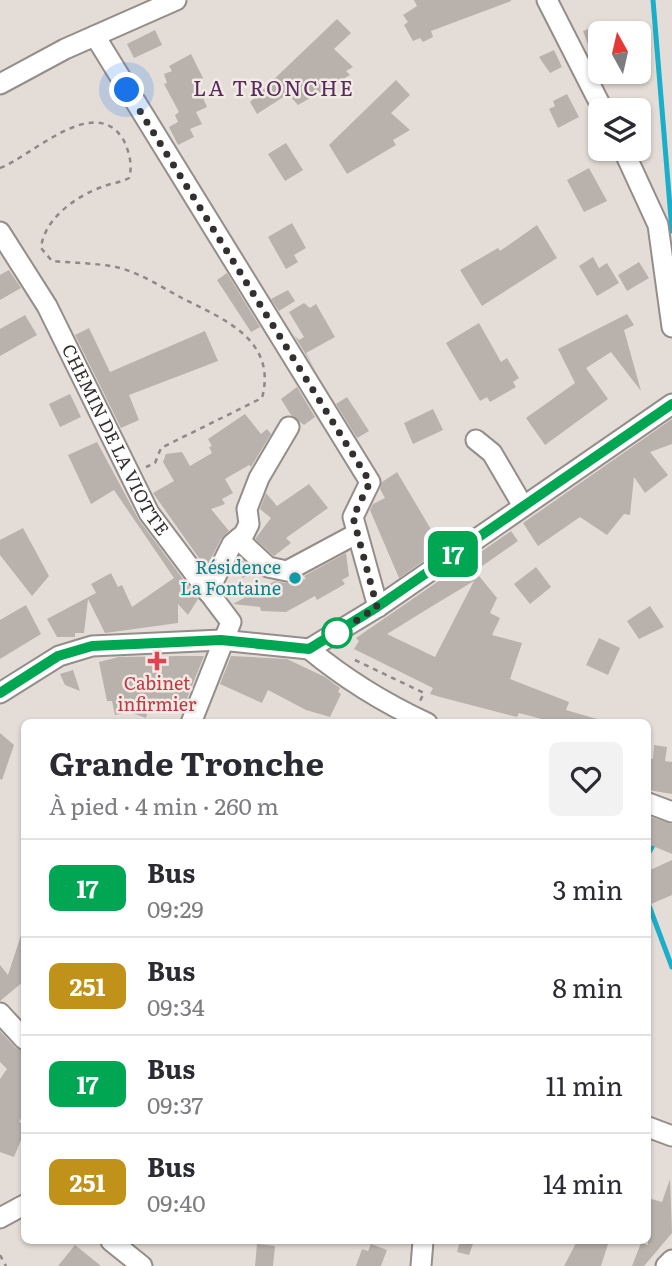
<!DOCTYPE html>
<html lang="fr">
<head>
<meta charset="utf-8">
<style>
	body { margin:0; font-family:Literata,serif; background:#f2f2f3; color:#2b2b33; height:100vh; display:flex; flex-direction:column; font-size:26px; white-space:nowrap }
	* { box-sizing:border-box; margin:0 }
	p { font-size:23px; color:#7c7c81 }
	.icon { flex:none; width:38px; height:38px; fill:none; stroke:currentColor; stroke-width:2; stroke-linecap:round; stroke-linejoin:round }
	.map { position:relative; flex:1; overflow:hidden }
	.details { position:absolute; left:21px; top:719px; width:630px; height:525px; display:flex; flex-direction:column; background:#fff; border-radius:10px; box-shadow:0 2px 5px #0004 }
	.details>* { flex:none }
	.badge { padding:0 14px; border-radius:10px; font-size:24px; line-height:46px }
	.needle { width:46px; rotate:352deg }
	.fabs { position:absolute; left:588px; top:21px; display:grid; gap:14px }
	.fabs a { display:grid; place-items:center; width:63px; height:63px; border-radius:10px; background:#fff; box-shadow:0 2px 5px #0004; font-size:35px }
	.you { position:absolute; width:35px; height:35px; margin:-18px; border:5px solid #fff; border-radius:50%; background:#1a73e8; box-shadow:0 0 0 10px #1a73e833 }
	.map>.badge { position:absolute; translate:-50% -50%; box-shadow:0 0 0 4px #fff }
	.round { display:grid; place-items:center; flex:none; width:74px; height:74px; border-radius:10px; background:#f2f2f3 }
	.overview { display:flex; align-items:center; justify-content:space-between; height:119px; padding:0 28px }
	h1 { font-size:33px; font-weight:700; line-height:52px }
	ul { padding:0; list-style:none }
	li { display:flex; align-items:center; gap:21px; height:98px; padding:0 28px; border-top:2px solid #e1e1e2 }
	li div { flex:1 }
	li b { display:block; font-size:26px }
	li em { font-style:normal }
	li .badge { min-width:77px; font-weight:700; text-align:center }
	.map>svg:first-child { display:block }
</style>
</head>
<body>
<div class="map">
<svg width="672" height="1266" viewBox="0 0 672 1266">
	<rect width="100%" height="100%" fill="#e4ddd7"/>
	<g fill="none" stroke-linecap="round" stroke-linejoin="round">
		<!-- stream -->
		<path stroke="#1baec9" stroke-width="5" d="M653,0l19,231
			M648,854l8,-14
			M648,903l24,64"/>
	</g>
	<!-- building -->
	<path fill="#b8b1ac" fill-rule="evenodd" d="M414,0h97v1l-80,30 2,6 -10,5 -3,-4 -7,3 -9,-16 4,-3 -5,-7 14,-9z
		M337,19l14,14 -17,16 19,18 -7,4 4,4 -52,30 -10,-11 -31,20 -7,-12z
		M600,25v49h-1l-16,-43z
		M155,30l7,15 -28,13 -7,-14z
		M554,50l8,17 -12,6 -11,-16z
		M191,54l12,24 -7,4 11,25 -11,5 6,12 -12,5 4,8 -16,8 -9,-18 9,-5 -3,-7 4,-3 -15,-28 3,-1 -3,-9 8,-3 -3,-5z
		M396,80l14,15 -19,18 19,17 -17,10 3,5 -49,29 -18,-29z
		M567,94l12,23 -21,11 -9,-19 6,-3 -2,-5z
		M286,143l17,27 -18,11 -17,-27z
		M589,168l18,33 -23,11 -17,-32z
		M292,223l14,25 -12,7 4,7 -12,7 -18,-32z
		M537,225l20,33 -75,48 -22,-36 38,-22 2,3z
		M593,257l6,11 8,-5 12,20 -22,13 -18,-30z
		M639,262l10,16 -22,13 -9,-16z
		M9,270l12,18 -21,12v-25z
		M227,273l33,54 -9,5 -34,-52z
		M288,290l7,11 -16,10 -8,-12z
		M304,303l6,5 6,-4 19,33 -29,16 11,20 -23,-38 5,5 5,-3 -15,-25z
		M627,314l7,11 -10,5 17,61 -30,-39 -25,16 22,31 -63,46 -19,-27 49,-35 -17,-34z
		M25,315l12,20 -37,21v-27z
		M479,323l22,39 6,-4 12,20 -6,4 3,5 -26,15 -3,-5 -7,4 -34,-58z
		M89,328l21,44 95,-41 13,30 -89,34 10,25 -18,8 -46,-93z
		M297,387l18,30 -11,8 -13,-10 -10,-16z
		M70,394l11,23 -21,10 -11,-23z
		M347,397l22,34 -12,7 -21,-34z
		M433,409l10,21 -30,14 -9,-21z
		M245,414l16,20 6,-5 4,5 -20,33 -2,-2 -24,14 8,14 -11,6 3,5 -14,5 18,22 -8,8 -15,29 -53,-75 21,-12 -11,-19 3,-8 16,-2 8,14 22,-13 -3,-6 3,-1 -4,-7z
		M672,419v25l-22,8 18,23 -23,18 -11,-16 -4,38 -6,-1 -17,21 -27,-18 -42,29 -15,-23z
		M97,442l42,78 59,79 -10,16 -10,-11v19l-73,10 -17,-34 -4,34h-9v4h-18l-10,-18 49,-26 -5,-9 20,-11 7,14 4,-2 10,22 42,-29 -60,-88 -23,14 -23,-49z
		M397,472l45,76 -43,30 -29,-68 3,-6 12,-6 -5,-9 2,-7z
		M309,484l19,24 -42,30 5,5 -17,13 -19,-17 16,-21 -11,-9 6,-16 11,13z
		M23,528l26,48 -17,20 -32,-41v-15z
		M511,531l7,10 -43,30 22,27 -7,15 10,5 -8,17 30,8 -12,36 59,23 -3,8 31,9v4h-40l-38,-10 -2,4 -77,-20 -10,-3 3,-6 -79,-39 5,-8 -3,-3zM474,581l-39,76 -48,-23 47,-29z
		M346,553l3,23 -7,4 3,4 -28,16 -2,-4 -29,16 -25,-1 -1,-4 -27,-3 42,-23 10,2 21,-4 -2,-3z
		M239,557l15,13 -11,8 -10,-9z
		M536,567l15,20 -21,17 -16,-20z
		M26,605l15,29 -41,25v-39z
		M650,606l14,21 -25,12 -12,-18z
		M599,638l21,10 -12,27 -22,-10z
		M182,656h22l-22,55 -31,-10 -5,17 -17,-6 -14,3 -3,-14h-5l-8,-39 20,-5z
		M231,656l56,3 38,18 15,11 -2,4 3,2 -11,23 -24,-7 -38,-20 -6,13 -42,-19z
		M73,670l7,21 -15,-6 -5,-11z
		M0,733l14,12 -12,35 -2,-1z
		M654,745l13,2 -2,14 7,1v32l-24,-4v-32l5,1z
		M648,816l24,8v30l-24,-10z
		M672,860v35l-21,9 -3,-33z
		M22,932l2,1v48l-24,20v-36l8,10z
		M0,1031l16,17 8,3v62l-5,9 5,2v18l-3,-2 -7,17 -14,-5v-73l7,-10 -7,-7z
		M670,1179l2,54 -28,33h-12l9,-23 7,2v-47l14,4z
		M460,1241h14l-5,14 -12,-3z
		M577,1241h32l-8,25h-37z
		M257,1244l18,2 -2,20h-18z
		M371,1244l16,6 -6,16h-25l6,-17 6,2z
		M75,1245l26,21h-43z"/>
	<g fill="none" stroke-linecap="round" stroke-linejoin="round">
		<defs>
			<g id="minor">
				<path d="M547,0l56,110"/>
				<path d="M95,36l275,446 -17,35 25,90"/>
				<path d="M0,84l65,-35 111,-49"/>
				<path d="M623,149l35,76 14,102"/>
				<path id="s1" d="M0,232l47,74 102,207 82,109 -40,101"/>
				<path d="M476,440l16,13 31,53"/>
				<path d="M238,539l30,28 19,4 69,-37"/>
				<path d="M208,592l24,-48 12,-10 5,-10 -2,-15 12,-31 30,-51"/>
				<path d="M309,649c36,30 75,54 118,74"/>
				<path d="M0,693l59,-37 33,-10 129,-6 88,9 69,-42 294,-203"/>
				<path d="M648,803l24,9"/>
				<path d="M0,1013l24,26"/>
				<path d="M648,1127l24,9"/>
				<path d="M0,1218l24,-13"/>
				<path d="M111,1241l31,25"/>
				<path d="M421,1266l2,-25"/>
				<path d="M666,1266l6,-6"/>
			</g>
		</defs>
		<!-- minor casing -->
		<use href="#minor" stroke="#958d89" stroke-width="23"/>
		<!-- path -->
		<path stroke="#8f8986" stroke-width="2.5" stroke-dasharray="5 5" stroke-linecap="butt" d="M0,168c31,-11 96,-77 124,-27 5,10 9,25 5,37 -9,5 -18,5 -27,9 -26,9 -58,32 -61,61l11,13c21,2 44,2 64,6 22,5 44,19 64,30 41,21 98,42 82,101l-101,50 -6,15 -9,4
			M355,660l69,33 -4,8
			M0,1255l6,11"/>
		<!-- minor -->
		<use href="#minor" stroke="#fff" stroke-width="19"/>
	</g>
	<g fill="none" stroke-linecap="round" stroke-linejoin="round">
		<defs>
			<path id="line" d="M0,693l58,-37 34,-10 129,-6 88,9 68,-42 295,-203"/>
		</defs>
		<!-- line casing -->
		<use href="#line" stroke="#fff" stroke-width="16"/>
		<!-- line -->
		<use href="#line" stroke="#00a651" stroke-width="10"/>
		<!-- walk -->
		<path stroke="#33302f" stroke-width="7" stroke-dasharray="0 12.6" d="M127,90l243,392 -17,35 24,90 -40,26"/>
	</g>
	<!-- markers -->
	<circle fill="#0f9aa8" stroke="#f2eae5" stroke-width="2.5" cx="295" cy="578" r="7"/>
	<circle fill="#fff" stroke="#00a651" stroke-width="3.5" cx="337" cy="633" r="14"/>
	<path fill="#e0444e" stroke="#f2eae5" stroke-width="2.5" d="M153.5 650.5h7v7h7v7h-7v7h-7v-7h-7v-7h7z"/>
	<g text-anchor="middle" stroke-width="5" stroke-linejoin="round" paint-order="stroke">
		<!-- street labels -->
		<g font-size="18" fill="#33302f" stroke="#f2eae5">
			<text dy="6" stroke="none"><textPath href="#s1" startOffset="238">CHEMIN DE LA VIOTTE</textPath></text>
		</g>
		<!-- culture labels -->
		<g font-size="18" fill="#0d838f" stroke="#f2eae5" text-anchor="end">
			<text x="281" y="574">Résidence<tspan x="281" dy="21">La Fontaine</tspan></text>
		</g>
		<!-- health labels -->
		<g font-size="18" fill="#be3a42" stroke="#f2eae5">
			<text x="157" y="690">Cabinet<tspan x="157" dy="21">infirmier</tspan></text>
		</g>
		<!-- quarter labels -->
		<g font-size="21" letter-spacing="2" fill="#57295c" stroke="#f2eae5">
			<text x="274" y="96">LA TRONCHE</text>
		</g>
	</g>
</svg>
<div class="fabs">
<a><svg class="needle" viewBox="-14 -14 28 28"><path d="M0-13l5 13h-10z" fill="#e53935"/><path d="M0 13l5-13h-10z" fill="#7c7c81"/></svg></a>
<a><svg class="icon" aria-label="layers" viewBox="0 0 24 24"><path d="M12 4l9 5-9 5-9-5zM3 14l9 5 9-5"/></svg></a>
</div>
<div class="you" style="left:127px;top:90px"></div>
<b class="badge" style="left:453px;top:554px;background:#00a651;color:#fff">17</b>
<section class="details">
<div class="overview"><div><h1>Grande Tronche</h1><p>À pied · 4 min · 260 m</p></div><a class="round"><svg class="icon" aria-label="heart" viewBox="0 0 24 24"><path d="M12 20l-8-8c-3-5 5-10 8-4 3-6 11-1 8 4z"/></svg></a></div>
<ul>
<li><span class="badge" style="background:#00a651;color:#fff">17</span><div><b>Bus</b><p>09:29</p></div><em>3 min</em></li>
<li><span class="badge" style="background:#c0921a;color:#fff">251</span><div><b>Bus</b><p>09:34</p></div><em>8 min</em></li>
<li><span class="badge" style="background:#00a651;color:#fff">17</span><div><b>Bus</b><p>09:37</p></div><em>11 min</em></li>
<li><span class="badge" style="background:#c0921a;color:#fff">251</span><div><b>Bus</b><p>09:40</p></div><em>14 min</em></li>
</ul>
</section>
</div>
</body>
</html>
